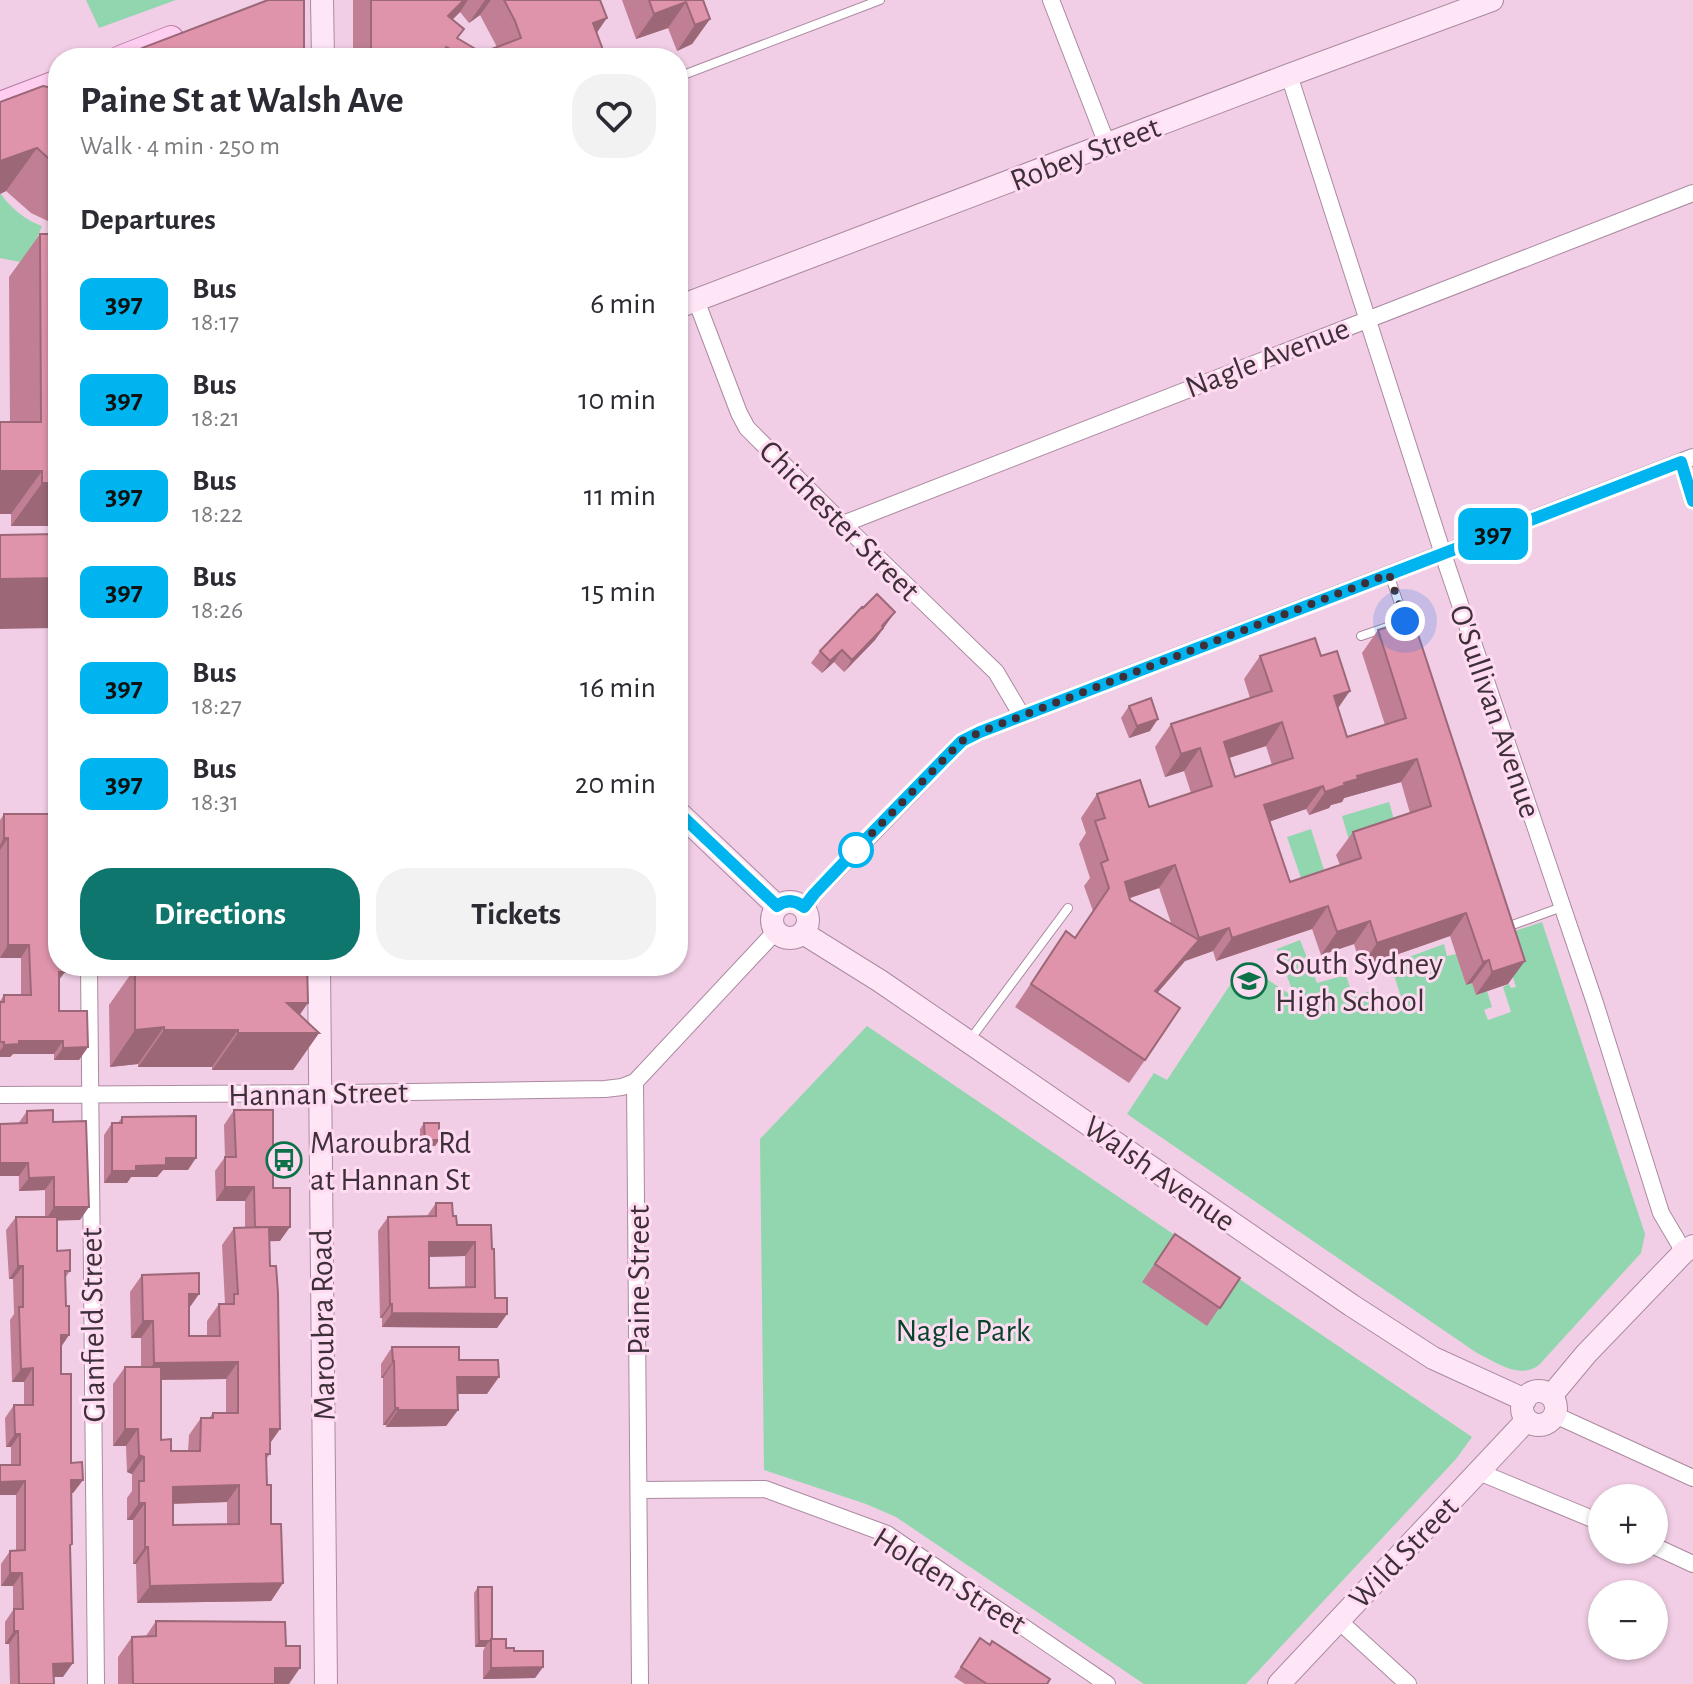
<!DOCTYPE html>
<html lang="en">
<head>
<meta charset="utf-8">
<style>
	body { margin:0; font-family:"Alegreya Sans",sans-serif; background:#f2f2f3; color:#2b2b33; height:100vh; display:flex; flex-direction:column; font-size:30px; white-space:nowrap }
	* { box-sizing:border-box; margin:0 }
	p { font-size:26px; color:#7c7c81 }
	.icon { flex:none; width:44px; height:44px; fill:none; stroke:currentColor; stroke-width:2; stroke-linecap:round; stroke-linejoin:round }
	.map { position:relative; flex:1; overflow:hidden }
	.drawer { position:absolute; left:48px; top:48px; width:640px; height:928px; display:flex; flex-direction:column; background:#fff; border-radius:32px; box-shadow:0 2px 6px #0004 }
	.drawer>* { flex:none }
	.badge { padding:0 16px; border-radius:12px; font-size:28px; line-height:52px }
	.tools { position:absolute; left:1588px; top:1484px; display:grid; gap:16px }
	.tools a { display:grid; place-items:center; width:80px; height:80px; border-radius:50%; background:#fff; box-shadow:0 2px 6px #0004; font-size:40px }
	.you { position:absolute; width:40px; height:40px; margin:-20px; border:6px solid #fff; border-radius:50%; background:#1a73e8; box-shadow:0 0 0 12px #1a73e833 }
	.map>.badge { position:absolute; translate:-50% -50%; box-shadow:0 0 0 4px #fff }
	h2 { padding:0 32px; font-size:30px; line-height:72px }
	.round { display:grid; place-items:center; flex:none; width:84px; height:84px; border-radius:32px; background:#f2f2f3 }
	.headline { display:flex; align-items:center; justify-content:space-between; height:136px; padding:0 32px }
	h1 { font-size:38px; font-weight:700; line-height:60px }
	.cta { display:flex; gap:16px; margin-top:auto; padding:16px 32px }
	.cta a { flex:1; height:92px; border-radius:32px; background:#0f766e; color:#fff; font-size:32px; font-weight:700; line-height:92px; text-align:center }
	.cta a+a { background:#f2f2f3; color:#2b2b33 }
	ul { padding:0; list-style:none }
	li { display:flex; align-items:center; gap:24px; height:96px; padding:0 32px }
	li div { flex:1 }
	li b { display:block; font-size:30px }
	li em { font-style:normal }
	li .badge { min-width:88px; font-weight:700; text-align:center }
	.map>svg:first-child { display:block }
</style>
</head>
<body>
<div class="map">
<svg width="1693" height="1684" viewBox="0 0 1693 1684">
	<rect width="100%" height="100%" fill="#f1cee5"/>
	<!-- green -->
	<path fill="#91d6af" d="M86,0h90l-77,28z
		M0,193c11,15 25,27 42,33l-14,36h-8l-20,-4z
		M1389,802l7,24 -47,14 -7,-24z
		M1311,829l15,47 -23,8 -16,-47z
		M1542,922l103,312 -4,19 -102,112c-20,15 -43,-3 -62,-12l-350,-239 27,-41 13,7 77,-116 47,31h3l-17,-46 23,-9 17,43 29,-8 7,22 17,-6 6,19 27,-7 -12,-37 10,-3v-3l43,-16 3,12 9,-2 10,31 6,-2 5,12 10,-4 5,16 -8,3 4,10 23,-8 -8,-25 6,-3 2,4 5,-1 -16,-51z
		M867,1026l605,411 -16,22 -210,225h-102l-248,-167 -30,-13 -102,-34 -4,-331z"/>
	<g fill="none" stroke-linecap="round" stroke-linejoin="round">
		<defs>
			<path id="lane" d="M678,77l202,-77
				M1389,574l19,56
				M1361,636l44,-15
				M1505,923l2,4 55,-20
				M969,1041l99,-133"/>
			<path id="street" d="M1051,0l56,144
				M1289,75l154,479 152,449 66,210 23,39
				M696,300l43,113 8,15 96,96 153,148 26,44
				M1681,462l12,39
				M843,524l850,-331
				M804,907l10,-13 138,-143 10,-10 18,-9 713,-275
				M89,966l7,718
				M0,1095l344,-2 261,-4 17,-2 13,-5
				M1555,1415l138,63
				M1479,1472l123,51
				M639,1490l126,-1 122,45 220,150
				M1654,1546l39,18
				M1338,1620l70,64
				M640,1684l-5,-602 141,-151"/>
			<path id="secondary" d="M322,0l1,58
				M678,307l611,-232 203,-75
				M678,812l99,94
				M772 920a18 18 0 1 1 36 0a18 18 0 1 1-36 0Z
				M803,933l77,48 89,61 382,263 82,53 92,42
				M319,966l7,718
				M1522 1408a17 17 0 1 1 34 0a17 17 0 1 1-34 0Z
				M1551,1396l35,-42 98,-102 9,-6
				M1279,1684l248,-264"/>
			<path id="primary" d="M120,58l51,-20
				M0,104l58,-22"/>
		</defs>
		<!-- lane casing -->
		<use href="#lane" stroke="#ab8aa0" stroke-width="10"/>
		<!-- street casing -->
		<use href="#street" stroke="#ab8aa0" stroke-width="18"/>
		<!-- secondary casing -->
		<use href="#secondary" stroke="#ab8aa0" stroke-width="24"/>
		<!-- primary casing -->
		<use href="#primary" stroke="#ba80a8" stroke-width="26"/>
		<!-- lane -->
		<use href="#lane" stroke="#fff" stroke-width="8"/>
		<!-- street -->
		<use href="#street" stroke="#fff" stroke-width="16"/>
		<!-- secondary -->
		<use href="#secondary" stroke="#fee6f7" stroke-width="22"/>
		<!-- primary -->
		<use href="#primary" stroke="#fecdef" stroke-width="24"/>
	</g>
	<!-- wall -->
	<path fill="#c07f94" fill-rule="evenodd" d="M353,0h247l-3,33 9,25h-123l6,-8 8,-3 -17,-32 -11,8 -9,-11 -8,8 6,18 17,20h-122z
		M622,0h81l7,19 -18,25 -15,7 -9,-23 -32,11z
		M142,48l162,10h-169z
		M58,89v437h-47v-12h-11v-92h10l-1,-145 31,-43h15v-4l-5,-2 2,-5 -21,-10 -25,-22 -6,3v-92z
		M863,608l32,4 -20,28 -31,32 -10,-10 -12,11 -11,-10 9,-12z
		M1378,630l130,354 -32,11 -4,-12 -6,2 -16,-49 -89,31 -7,-23 -33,11 -9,-26 -96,32 -3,-10 -28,10 -28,32 -12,67 -16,23 -114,-76 51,-76 9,7 18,-27 -9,-25 6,-8 -11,-34 7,-11 -5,-15 16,-24 52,13 42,-14 -7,-22 -19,6 -10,-30 16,-23 79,-26 -6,-19 16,-23 78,52 9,29 38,-12 -23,-72zM1266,746l6,19 -37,12 -6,-19zM1401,782l9,31 -57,19 -17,23 4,10 -50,17 -21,-61 37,-12 3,6 20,-7 2,-3 11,-3 2,-4zM1159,888l12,35 -41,-23v-2z
		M1129,706l21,25 -21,7 -8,-20z
		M4,814l55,167v30l29,36 -9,13h-25v-6h-41l-3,3h-10v-56l4,-6h17v-37h-21v-138z
		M135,968l165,47 19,18 -26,37h-81v-3h-74v-3l-28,3 -1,-62z
		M234,1110l39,78 7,53h-11l11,188 -10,14v11l-4,5 1,26 4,39 12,59 -12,18 -134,2 -1,-39h-3v-44h-6v-22l5,-7v-17l-5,-2 -1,-26h-13v-62l12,-17h16v-29h-10l-1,-46 12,-17 57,19 -10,14v28h18v-15l12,-17h6l-3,-59 12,-17 11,-1v-26h-29l-1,-30 10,-14 -1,-32zM226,1379v34h-13l-4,5h-8l-12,17 -1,16h-17l-10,-11v-60zM227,1502v22l-54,1v-21z
		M27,1111l26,11 27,98h-23v31l13,20 -5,7 1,28 3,29 -8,12v27l10,89 12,17 -10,13h-2l-1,54 -7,130h-9v7h-44l-1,-40h-4v-22l8,-12v-24h-12v-22l9,-13h6v-56h-16v-30h11v-18h-5l-1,-29 9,-13h10v-23h-12l-2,-62 4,-6 -1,-35h-4l-3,-49 10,-13h29v-27l-26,1 -1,-67z
		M122,1117l66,53h-25l-6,7h-26l-4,6h-23v-48l8,-12h6z
		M424,1123l15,17 -4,6h-15v-17z
		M436,1203l17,13 4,9 35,24 3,49 12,16 -10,14 -115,-1v-9h-2l-2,-87 10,-14 39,-1zM465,1256v31l-36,1v-31z
		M1175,1234l65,44 -33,48 -65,-44z
		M392,1347l67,13 28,34h-29v16l-12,16 -60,1v-2h-3v-47h-2v-14z
		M478,1587l14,52 14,9 8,3 29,16 -8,11 -52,1v-28l2,-4h-10l-1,-54z
		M156,1621l130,25 3,38h-171v-27l14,-20 14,-1z
		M980,1638l67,46h-82l-11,-7z"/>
	<!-- shaded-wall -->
	<path fill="#9c6878" d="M464,0h4l-8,12 -30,30 18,-26z
		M485,0h6l-11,15 -11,8z
		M686,2l-18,26 -32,11 18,-25z
		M607,18l-18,26 4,-21z
		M710,19l-18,25 -15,7 18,-26z
		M37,148l-31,43 -6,3v-33z
		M58,218v8l-3,4 -5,-2z
		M0,471h42l-31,43h-11z
		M42,483h16v43h-47z
		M58,578v45l-6,5 -52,1v-50z
		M895,612l-20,28 -31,32 8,-12z
		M842,650l-8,12 -12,11 8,-12z
		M1350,691l-16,23v-18z
		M1158,719l-8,12 -21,7 8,-12z
		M1282,722l-16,24 -59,19 17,-23z
		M1200,748l-16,23 -19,6 16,-23z
		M1417,759l-16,23 -57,16 -2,4 -11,3 -2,3 -20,7 16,-23 32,-16z
		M1323,786l-17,23 -58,20 16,-24z
		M4,838h4l-8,12v-5z
		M1175,865l-16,23 -50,17 16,-23z
		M1328,906l-16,23 -96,32 16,-23z
		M1466,913l-16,23 -89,31 16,-24z
		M1370,921l-16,23 -33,11 16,-23z
		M1229,928l-16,23 -28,10 -46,53 16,-23 44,-53z
		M8,945h21l-8,13h-21z
		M1489,960l-17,23 -6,2 17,-23z
		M1525,961l-17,23 -32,11 16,-23z
		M59,972h6l-9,12z
		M287,1003h21l-21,30h32l-26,37h-81l26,-37z
		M164,1027l-26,37 -28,3 25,-37z
		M164,1030h74l-26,37h-74z
		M19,1041h44l-9,13h-41l-3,3h-10v-6l4,-6z
		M88,1047l-9,13h-25l9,-12z
		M425,1140h14l-4,6h-15z
		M166,1158h30l-8,12h-25l-6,7h-26l-4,6h-23l8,-12z
		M0,1163h28l-9,13h-19z
		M54,1177l-9,13 -26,1 10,-13z
		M225,1187h29l-9,14h-29z
		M54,1207h35l-9,13 -35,1z
		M255,1227h35l-10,14 -35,1z
		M429,1242h46l-10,14 -46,1z
		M18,1266h5l-10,13h-4z
		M189,1294h10l-12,17z
		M390,1304h2l-10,14h-2z
		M392,1313l115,1 -10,14 -115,-1z
		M143,1321h10l-12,17h-10z
		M61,1335h8l-9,13z
		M393,1361h1l-11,17h-2z
		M238,1362l-12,17 -84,1 12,-17z
		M33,1368l-9,14h-12l9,-13z
		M457,1377h42l-12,17h-41z
		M395,1408h3l-12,17h-3z
		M398,1410h60l-12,16 -60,1z
		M125,1429h13l-12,17h-13z
		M270,1429h10l-12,17z
		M15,1434h5l-9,13h-5z
		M139,1455l5,2 -12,17 -5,-2z
		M71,1480h12l-10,13h-11z
		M25,1481l-9,14h-16v-13z
		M239,1485l-12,17 -67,2 13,-17z
		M139,1503h6l-12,17h-6z
		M145,1547h3l-12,17h-3z
		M10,1573h12l-9,13h-12z
		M283,1583l-12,18 -134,2 13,-17z
		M14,1631h4l-9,13h-4z
		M479,1641h10l-4,6h-10z
		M73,1663l-10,14h-19l9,-13z
		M543,1667l-8,11 -52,1 8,-11z
		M275,1668h25l-11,16h-25z"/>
	<!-- building -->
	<path fill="#df94ac" stroke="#9c6878" stroke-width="2" fill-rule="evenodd" d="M268,0h36v58h-159l-3,-10z
		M371,0h93l-16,16 16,13 -7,9 22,13 -4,7h-5l-24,-11 -5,11h-70z
		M504,0h96l7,18 -14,5 13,35h-117v-8l32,-12 -6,-17z
		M649,0h54l7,19 -15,6 -9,-23 -32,12z
		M43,86l15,3v78l-21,-19 -37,13v-59z
		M40,234h18v249h-16v-12h-42v-49h41z
		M58,534v44l-58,1v-44z
		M877,594l18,18 -13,14 1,2 -31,32 -10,-10 -12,11 -10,-10 42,-44 1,1z
		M1413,619l112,342 -33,11 -3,-12 -6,2 -17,-49 -89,30 -7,-22 -33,11 -9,-26 -96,32 -3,-10 -30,10 -24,-73 -50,17 5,18 69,40 -44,51 25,17 -35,52 -114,-76 35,-53 9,7 34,-50 -8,-25 7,-3 -13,-39 10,-3 -8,-24 43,-14 9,27 63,-21 -12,-38 -19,6 -10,-30 101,-33 -12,-35 55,-18 6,18 16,-5 13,40 -16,5 13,41 59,-19 -28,-88zM1282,722l11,36 -58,19 -11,-35zM1417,759l14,47 -78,26 8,26 -71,24 -26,-77 59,-19 2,6 20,-7 -1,-2 14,-4 -1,-3z
		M1151,698l7,21 -21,7 -8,-20z
		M4,814h49v9h5v143h7v6h-6v39h28l1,36 -25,1v-7h-44v3l-15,1v-3h-4v-40h4v-7h27l-2,-50h-21v-107h-4z
		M168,966h139l1,37h-21l32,30h-81v-3h-74v-3l-29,3v-62h27z
		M53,1110v12l33,-1 3,86h-35v-30l-25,1 -1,-15h-28v-39l27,-1v-12z
		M234,1110h39v78h17v39h-35l-1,-40h-29v-30h11z
		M196,1116v42h-30v7l-30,1v5h-24v-48h10v-6z
		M424,1123h15v17h-14z
		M436,1203h16l1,13h3l1,9h34l1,24h2l1,49h12v16l-115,-1v-9h-2l-2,-87 48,-1zM429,1242h46v45l-46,1z
		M16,1217h41v34l13,-1v21h-5l1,35h3v29h-8v39h10v89l11,-1 1,18h-12l1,64 -2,1 3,118 -20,1 1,20h-35l-1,-53h-4v-22h9l-1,-36h-12v-22l15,-1v-69l-25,1v-17h20v-31h-5l-1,-29h19v-37l-12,1 -2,-62h4v-41h-5z
		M269,1227l1,39h6l2,27 2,136h-10v25h-4l1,31h4v39h10l2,59 -133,3 -2,-39h-3v-44h-6v-22h5v-24l-5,-2 -1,-26h-13v-62h36v73l10,-1v12h29l1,-33h12v-5h25v-51l-84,1 -1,-42h-10l-1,-46 57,-2v21h-10v42h31l-1,-32h15v-10h4l-4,-66zM239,1485v39l-66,1v-38z
		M1175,1234l65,44 -20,30 -65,-44z
		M392,1347h67v13h39l1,17h-42l1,33h-60v-2h-3l-1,-47h-1z
		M478,1587h14v52l-3,2h-10z
		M156,1621l129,1 1,24h14v22h-25v16h-142l-1,-47 24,-1z
		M980,1638l10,7 2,-4 58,38 -3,5h-60l-26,-17z
		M491,1639h15v9h8v3h29v16l-52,1z"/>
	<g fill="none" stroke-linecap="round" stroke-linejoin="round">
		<defs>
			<path id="line" d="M678,812l99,94c9,-7 18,-6 27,1l10,-13 53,-56 85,-87 10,-10 18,-9 701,-270 12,39"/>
		</defs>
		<!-- line casing -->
		<use href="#line" stroke="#fff" stroke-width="18"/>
		<!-- line -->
		<use href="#line" stroke="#00b5ef" stroke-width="12"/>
		<!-- walk -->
		<path stroke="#3e3039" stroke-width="8" stroke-dasharray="0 14.4" d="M856,850l-7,7 103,-106 10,-10 18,-9 409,-158 16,47"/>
	</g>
	<!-- icons -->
	<defs>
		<symbol id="school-ring" viewBox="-11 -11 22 22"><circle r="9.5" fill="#ffdbf2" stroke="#0e7249" stroke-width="1.5"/><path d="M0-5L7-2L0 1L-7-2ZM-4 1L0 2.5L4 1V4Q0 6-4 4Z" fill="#0e7249"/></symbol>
		<symbol id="bus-ring" viewBox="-11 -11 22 22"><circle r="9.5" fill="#ffdbf2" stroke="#0e7249" stroke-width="1.5"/><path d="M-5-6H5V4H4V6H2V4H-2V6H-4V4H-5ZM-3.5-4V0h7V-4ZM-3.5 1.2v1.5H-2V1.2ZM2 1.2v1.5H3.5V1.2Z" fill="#0e7249"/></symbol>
	</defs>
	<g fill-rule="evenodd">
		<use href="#school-ring" x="1229" y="961" width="40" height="40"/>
		<use href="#bus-ring" x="264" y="1140" width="40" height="40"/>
	</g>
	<!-- markers -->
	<circle fill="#fff" stroke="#00b5ef" stroke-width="4" cx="856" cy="850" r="16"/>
	<g text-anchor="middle" stroke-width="6" stroke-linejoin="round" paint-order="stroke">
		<!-- street labels -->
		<g font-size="32" fill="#3e3039" stroke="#ffdbf2">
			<text transform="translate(1085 153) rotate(-21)" y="11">Robey Street</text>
			<text transform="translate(1267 357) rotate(-21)" y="11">Nagle Avenue</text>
			<text transform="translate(840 520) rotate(45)" y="11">Chichester Street</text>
			<text transform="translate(1496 711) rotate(71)" y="11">O'Sullivan Avenue</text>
			<text transform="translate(318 1093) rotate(-1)" y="11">Hannan Street</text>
			<text transform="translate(1160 1173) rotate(35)" y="11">Walsh Avenue</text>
			<text transform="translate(638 1280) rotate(-90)" y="11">Paine Street</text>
			<text transform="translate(92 1325) rotate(-91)" y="11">Glanfield Street</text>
			<text transform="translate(322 1325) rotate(-91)" y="11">Maroubra Road</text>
			<text transform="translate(1403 1552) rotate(-46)" y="11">Wild Street</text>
			<text transform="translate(950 1580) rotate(32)" y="11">Holden Street</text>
		</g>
		<!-- poi labels -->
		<g font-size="32" fill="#3e3039" stroke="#ffdbf2" text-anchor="start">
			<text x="1275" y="974">South Sydney<tspan x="1275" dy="37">High School</tspan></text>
			<text x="310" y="1153">Maroubra Rd<tspan x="310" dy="37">at Hannan St</tspan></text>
		</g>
		<!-- park labels -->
		<g font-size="32" fill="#07442a" stroke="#ffdbf2">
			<text x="963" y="1341">Nagle Park</text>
		</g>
	</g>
</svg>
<div class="tools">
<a>+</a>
<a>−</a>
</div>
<div class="you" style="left:1405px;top:621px"></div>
<b class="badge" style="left:1493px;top:534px;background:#00b5ef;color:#111">397</b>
<section class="drawer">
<div class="headline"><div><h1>Paine St at Walsh Ave</h1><p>Walk · 4 min · 250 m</p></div><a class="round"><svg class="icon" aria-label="heart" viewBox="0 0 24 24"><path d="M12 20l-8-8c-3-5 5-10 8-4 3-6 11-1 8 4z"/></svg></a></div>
<h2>Departures</h2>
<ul>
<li><span class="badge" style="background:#00b5ef;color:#111">397</span><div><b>Bus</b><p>18:17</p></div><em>6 min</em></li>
<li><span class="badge" style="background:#00b5ef;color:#111">397</span><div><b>Bus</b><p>18:21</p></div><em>10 min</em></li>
<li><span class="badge" style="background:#00b5ef;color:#111">397</span><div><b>Bus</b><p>18:22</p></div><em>11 min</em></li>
<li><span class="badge" style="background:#00b5ef;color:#111">397</span><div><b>Bus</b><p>18:26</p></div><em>15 min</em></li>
<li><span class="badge" style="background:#00b5ef;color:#111">397</span><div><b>Bus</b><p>18:27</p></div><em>16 min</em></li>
<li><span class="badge" style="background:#00b5ef;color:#111">397</span><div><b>Bus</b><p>18:31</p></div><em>20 min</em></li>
</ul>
<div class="cta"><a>Directions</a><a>Tickets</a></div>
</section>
</div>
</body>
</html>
